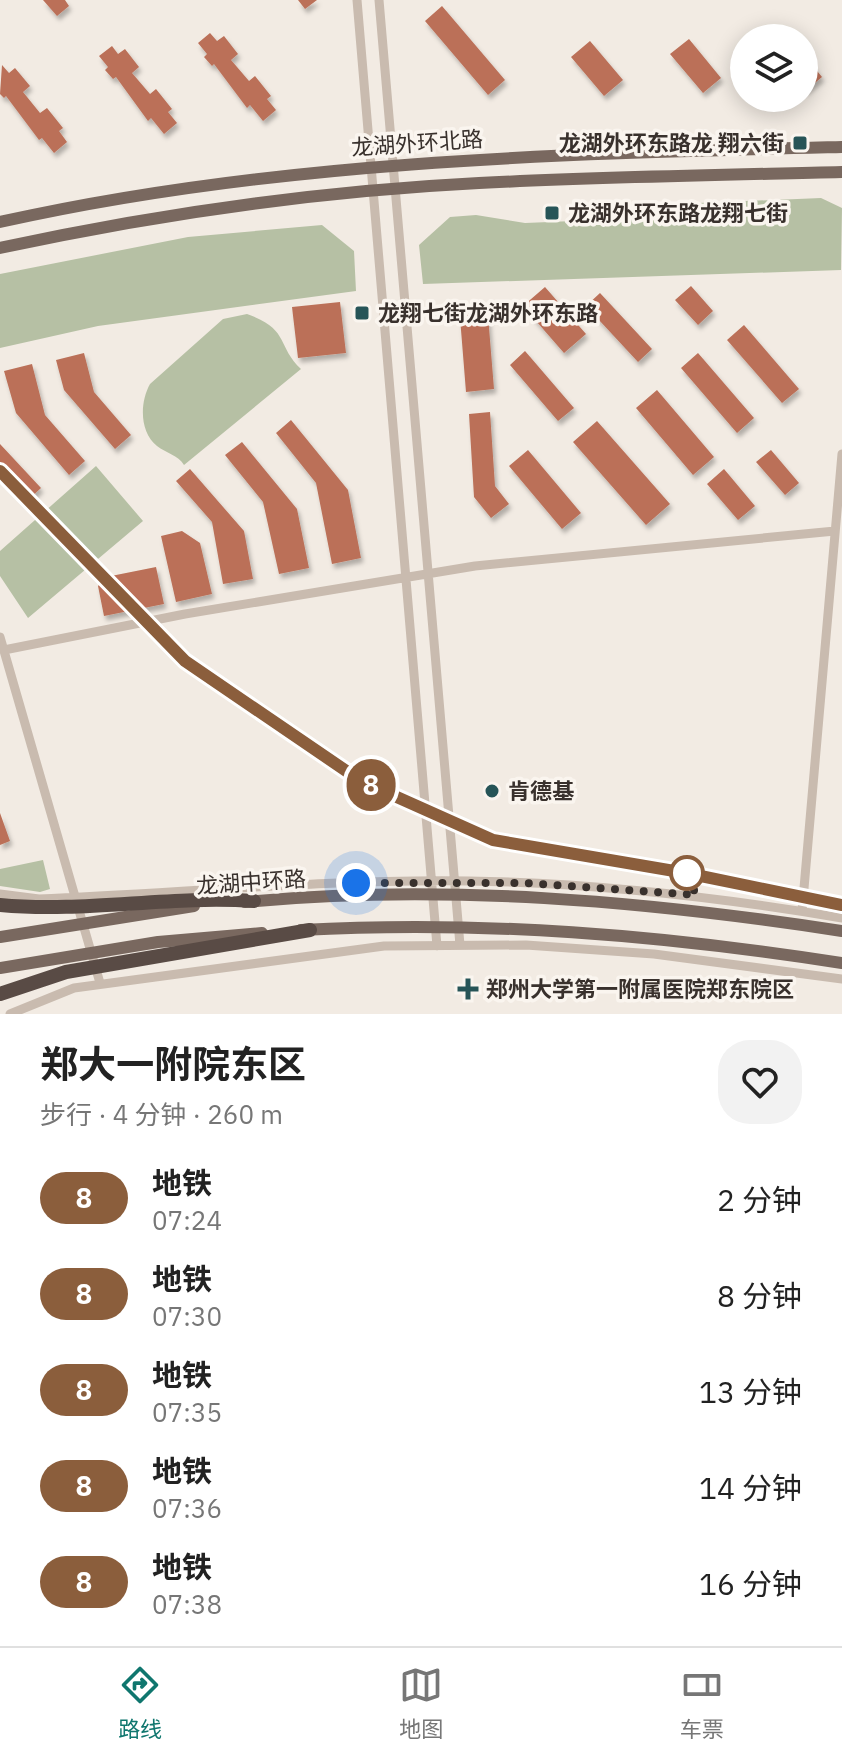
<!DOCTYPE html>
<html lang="zh">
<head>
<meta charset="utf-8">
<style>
	body { margin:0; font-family:"IBM Plex Sans","Noto Sans SC",sans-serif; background:#f2f2f2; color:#222; height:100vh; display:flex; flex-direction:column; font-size:30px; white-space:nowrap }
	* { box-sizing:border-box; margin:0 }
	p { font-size:26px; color:#767676 }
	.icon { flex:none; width:44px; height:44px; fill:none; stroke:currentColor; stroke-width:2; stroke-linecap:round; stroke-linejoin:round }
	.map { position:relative; height:1014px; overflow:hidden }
	.drawer { display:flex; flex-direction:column; background:#fff; flex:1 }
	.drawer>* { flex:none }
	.badge { padding:0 16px; border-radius:26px; font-size:28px; line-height:52px }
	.controls { position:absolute; left:730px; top:24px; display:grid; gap:16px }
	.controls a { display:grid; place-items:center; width:88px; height:88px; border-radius:50%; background:#fff; box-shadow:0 4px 20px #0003; font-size:40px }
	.you { position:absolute; width:40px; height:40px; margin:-20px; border:6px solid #fff; border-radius:50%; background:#1a73e8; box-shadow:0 0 0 12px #1a73e833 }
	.map>.badge { position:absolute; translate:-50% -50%; box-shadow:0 0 0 4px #fff }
	.round { display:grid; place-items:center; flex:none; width:84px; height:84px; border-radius:32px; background:#f2f2f2 }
	.head { display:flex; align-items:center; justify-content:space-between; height:136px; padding:0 40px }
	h1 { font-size:38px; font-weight:700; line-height:60px }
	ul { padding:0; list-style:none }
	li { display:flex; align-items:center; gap:24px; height:96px; padding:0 40px }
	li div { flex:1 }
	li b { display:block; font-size:30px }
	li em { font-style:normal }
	li .badge { min-width:88px; font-weight:700; text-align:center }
	.tab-bar { display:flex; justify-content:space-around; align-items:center; height:112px; border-top:2px solid #e0e0e0; background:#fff; font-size:22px; color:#767676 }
	.tab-bar a { display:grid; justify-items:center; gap:4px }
	.tab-bar .current { color:#0f766e }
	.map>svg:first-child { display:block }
</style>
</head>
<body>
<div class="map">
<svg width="842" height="1014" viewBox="0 0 842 1014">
	<defs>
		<filter id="shadow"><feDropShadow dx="2.5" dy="4.5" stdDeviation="2" flood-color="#0004"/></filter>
	</defs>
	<rect width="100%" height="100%" fill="#f2ebe3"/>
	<!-- green -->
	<path fill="#b6c0a4" d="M821,198l21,10 -1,62 -418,14 -4,-39 31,-28 26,-2 49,8 73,-3 52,-15z
		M322,225l32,26 2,40 -258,35 -98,22v-74l188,-37z
		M247,314c43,15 29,31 54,55l-117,96c-6,-10 -18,-12 -27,-19 -18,-15 -17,-44 -7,-62l73,-65z
		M96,466l47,55 -115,97 -28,-42v-25z
		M43,860l7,29 -10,3 -40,-6v-17z"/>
	<!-- building -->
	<path fill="#bb7058" filter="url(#shadow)" d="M43,0h22l4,6 -12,10z
		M298,0h19l-12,9z
		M442,6l63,74 -17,15 -63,-74z
		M210,33l7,8 7,-5 14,18 -7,6 18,21 6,-5 16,20 -4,3 9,11 -13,11 -13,-16 -3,3 -33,-44 -2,2 -8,-9 3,-3 -9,-11z
		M689,39l32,39 -18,15 -33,-39z
		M590,41l33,39 -19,16 -33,-39z
		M112,46l6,8 7,-5 14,18 -7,6 18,21 6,-5 16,20 -4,3 9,11 -13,11 -13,-16 -3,3 -32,-44 -3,2 -8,-9 3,-3 -9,-11z
		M804,55l18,22 -18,15z
		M2,65l7,8 6,-5 15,18 -7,6 17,21 7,-5 16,20 -4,3 8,11 -13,11 -12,-15 -3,2 -33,-44 -2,2 -4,-4z
		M691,286l22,25 -15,14 -23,-25z
		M545,287l41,47 -22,19 -41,-47z
		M600,293l52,56 -14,13 -52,-56z
		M340,302l6,51 -48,5 -6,-51z
		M487,303l7,86 -28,3 -7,-87z
		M744,325l55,64 -17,14 -55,-63z
		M525,351l49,57 -16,13 -48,-56z
		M84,353l10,39 37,43 -16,14 -51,-59 -8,-30z
		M698,353l56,65 -17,15 -56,-65z
		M32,364l13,51 40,46 -16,14 -53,-62 -12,-42z
		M657,390l57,67 -21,18 -57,-67z
		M490,412l5,74 14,18 -18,14 -17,-21 -5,-83z
		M291,420l57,70 13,68 -29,6 -16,-81 -40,-50z
		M597,421l73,83 -24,21 -73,-83z
		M242,442l55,67 12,59 -30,6 -16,-72 -38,-47z
		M0,444l41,44 -15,14 -26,-27z
		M528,450l53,63 -19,16 -53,-63z
		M771,450l28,33 -14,12 -29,-33z
		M190,469l54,62 9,48 -30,5 -11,-62 -36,-41z
		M724,469l31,37 -17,14 -31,-36z
		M182,531l18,12 12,51 -36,8 -15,-66z
		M156,567l8,37 -60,12 -6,-30 8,-9z
		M0,813l10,28 -10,4z"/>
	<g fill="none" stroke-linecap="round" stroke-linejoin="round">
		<!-- minor -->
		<path stroke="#c9bbaf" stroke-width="9" d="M357,0l80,946
			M379,0l81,945
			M0,637l100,346
			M4,650l181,-36 290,-48 360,-35
			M0,894l39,5c143,-6 287,-20 430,-18 126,2 249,16 373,37
			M802,911l40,-457
			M10,1014l64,-26 310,-42 142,-1 128,9 188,25"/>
		<!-- major -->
		<path stroke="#79685f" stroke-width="12" d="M0,222c277,-62 559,-68 842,-75
			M0,248c157,-34 319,-57 479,-65 121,-6 242,-8 363,-11
			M245,902c198,-19 401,-1 597,29
			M301,930c182,-10 361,5 541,33
			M0,937l194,-31
			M0,968l158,-26 104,-9"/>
		<!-- highway -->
		<path stroke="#594b45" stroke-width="14" d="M0,905c85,8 169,-10 254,-4
			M0,994l66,-22 244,-42"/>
	</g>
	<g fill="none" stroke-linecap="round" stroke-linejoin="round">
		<defs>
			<path id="line" d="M0,471l185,190 176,120 132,59 193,33 156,32"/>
		</defs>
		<!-- line casing -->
		<use href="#line" stroke="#fff" stroke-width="18"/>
		<!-- line -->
		<use href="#line" stroke="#8b5e3c" stroke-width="12"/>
		<!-- walk -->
		<path stroke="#39312d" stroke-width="8" stroke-dasharray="0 14.4" d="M356,883h171l169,12 -9,-22"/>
	</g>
	<!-- markers -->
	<g fill="#265457" stroke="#faf5ef" stroke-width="3">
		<rect x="792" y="135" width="16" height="16" rx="4"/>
		<rect x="544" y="205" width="16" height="16" rx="4"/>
		<rect x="354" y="305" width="16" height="16" rx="4"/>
		<circle cx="492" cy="791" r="8"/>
		<path d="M464 977h8v8h8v8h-8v8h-8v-8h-8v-8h8z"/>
	</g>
	<circle fill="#fff" stroke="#8b5e3c" stroke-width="4" cx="687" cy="873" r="16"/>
	<g text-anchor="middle" stroke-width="7" stroke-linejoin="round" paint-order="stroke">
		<!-- street labels -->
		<g font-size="22" fill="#39312d" stroke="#faf5ef">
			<text transform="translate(417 143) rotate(-4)" y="8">龙湖外环北路</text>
			<text transform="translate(251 882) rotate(-4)" y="8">龙湖中环路</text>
		</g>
		<!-- poi labels -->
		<g font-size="22" font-weight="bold" fill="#39312d" stroke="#faf5ef" text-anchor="start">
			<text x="784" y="151" text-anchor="end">龙湖外环东路龙 翔六街</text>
			<text x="568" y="221">龙湖外环东路龙翔七街</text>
			<text x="378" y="321">龙翔七街龙湖外环东路</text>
			<text x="508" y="799">肯德基</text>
			<text x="486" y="997">郑州大学第一附属医院郑东院区</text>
		</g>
	</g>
</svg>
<div class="controls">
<a><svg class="icon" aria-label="layers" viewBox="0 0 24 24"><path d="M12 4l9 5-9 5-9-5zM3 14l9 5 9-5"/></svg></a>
</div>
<div class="you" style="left:356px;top:883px"></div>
<b class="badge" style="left:371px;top:785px;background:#8b5e3c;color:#fff">8</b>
</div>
<section class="drawer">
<div class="head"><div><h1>郑大一附院东区</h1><p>步行 · 4 分钟 · 260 m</p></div><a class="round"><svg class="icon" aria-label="heart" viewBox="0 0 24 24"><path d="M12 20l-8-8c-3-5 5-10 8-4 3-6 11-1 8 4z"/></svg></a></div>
<ul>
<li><span class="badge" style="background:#8b5e3c;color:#fff">8</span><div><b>地铁</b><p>07:24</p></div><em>2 分钟</em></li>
<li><span class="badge" style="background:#8b5e3c;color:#fff">8</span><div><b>地铁</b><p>07:30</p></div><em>8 分钟</em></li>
<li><span class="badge" style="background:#8b5e3c;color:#fff">8</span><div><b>地铁</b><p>07:35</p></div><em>13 分钟</em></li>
<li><span class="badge" style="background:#8b5e3c;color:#fff">8</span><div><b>地铁</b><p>07:36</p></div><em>14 分钟</em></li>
<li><span class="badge" style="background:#8b5e3c;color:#fff">8</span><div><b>地铁</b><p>07:38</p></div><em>16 分钟</em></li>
</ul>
</section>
<nav class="tab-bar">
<a class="current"><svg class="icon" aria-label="directions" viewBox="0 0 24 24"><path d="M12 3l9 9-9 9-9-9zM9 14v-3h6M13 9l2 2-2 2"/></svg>路线</a>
<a><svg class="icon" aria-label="map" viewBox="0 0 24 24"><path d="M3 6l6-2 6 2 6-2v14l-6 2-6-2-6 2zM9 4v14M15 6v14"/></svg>地图</a>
<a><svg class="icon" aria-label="tickets" viewBox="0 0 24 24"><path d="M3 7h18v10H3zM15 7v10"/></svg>车票</a>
</nav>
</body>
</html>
